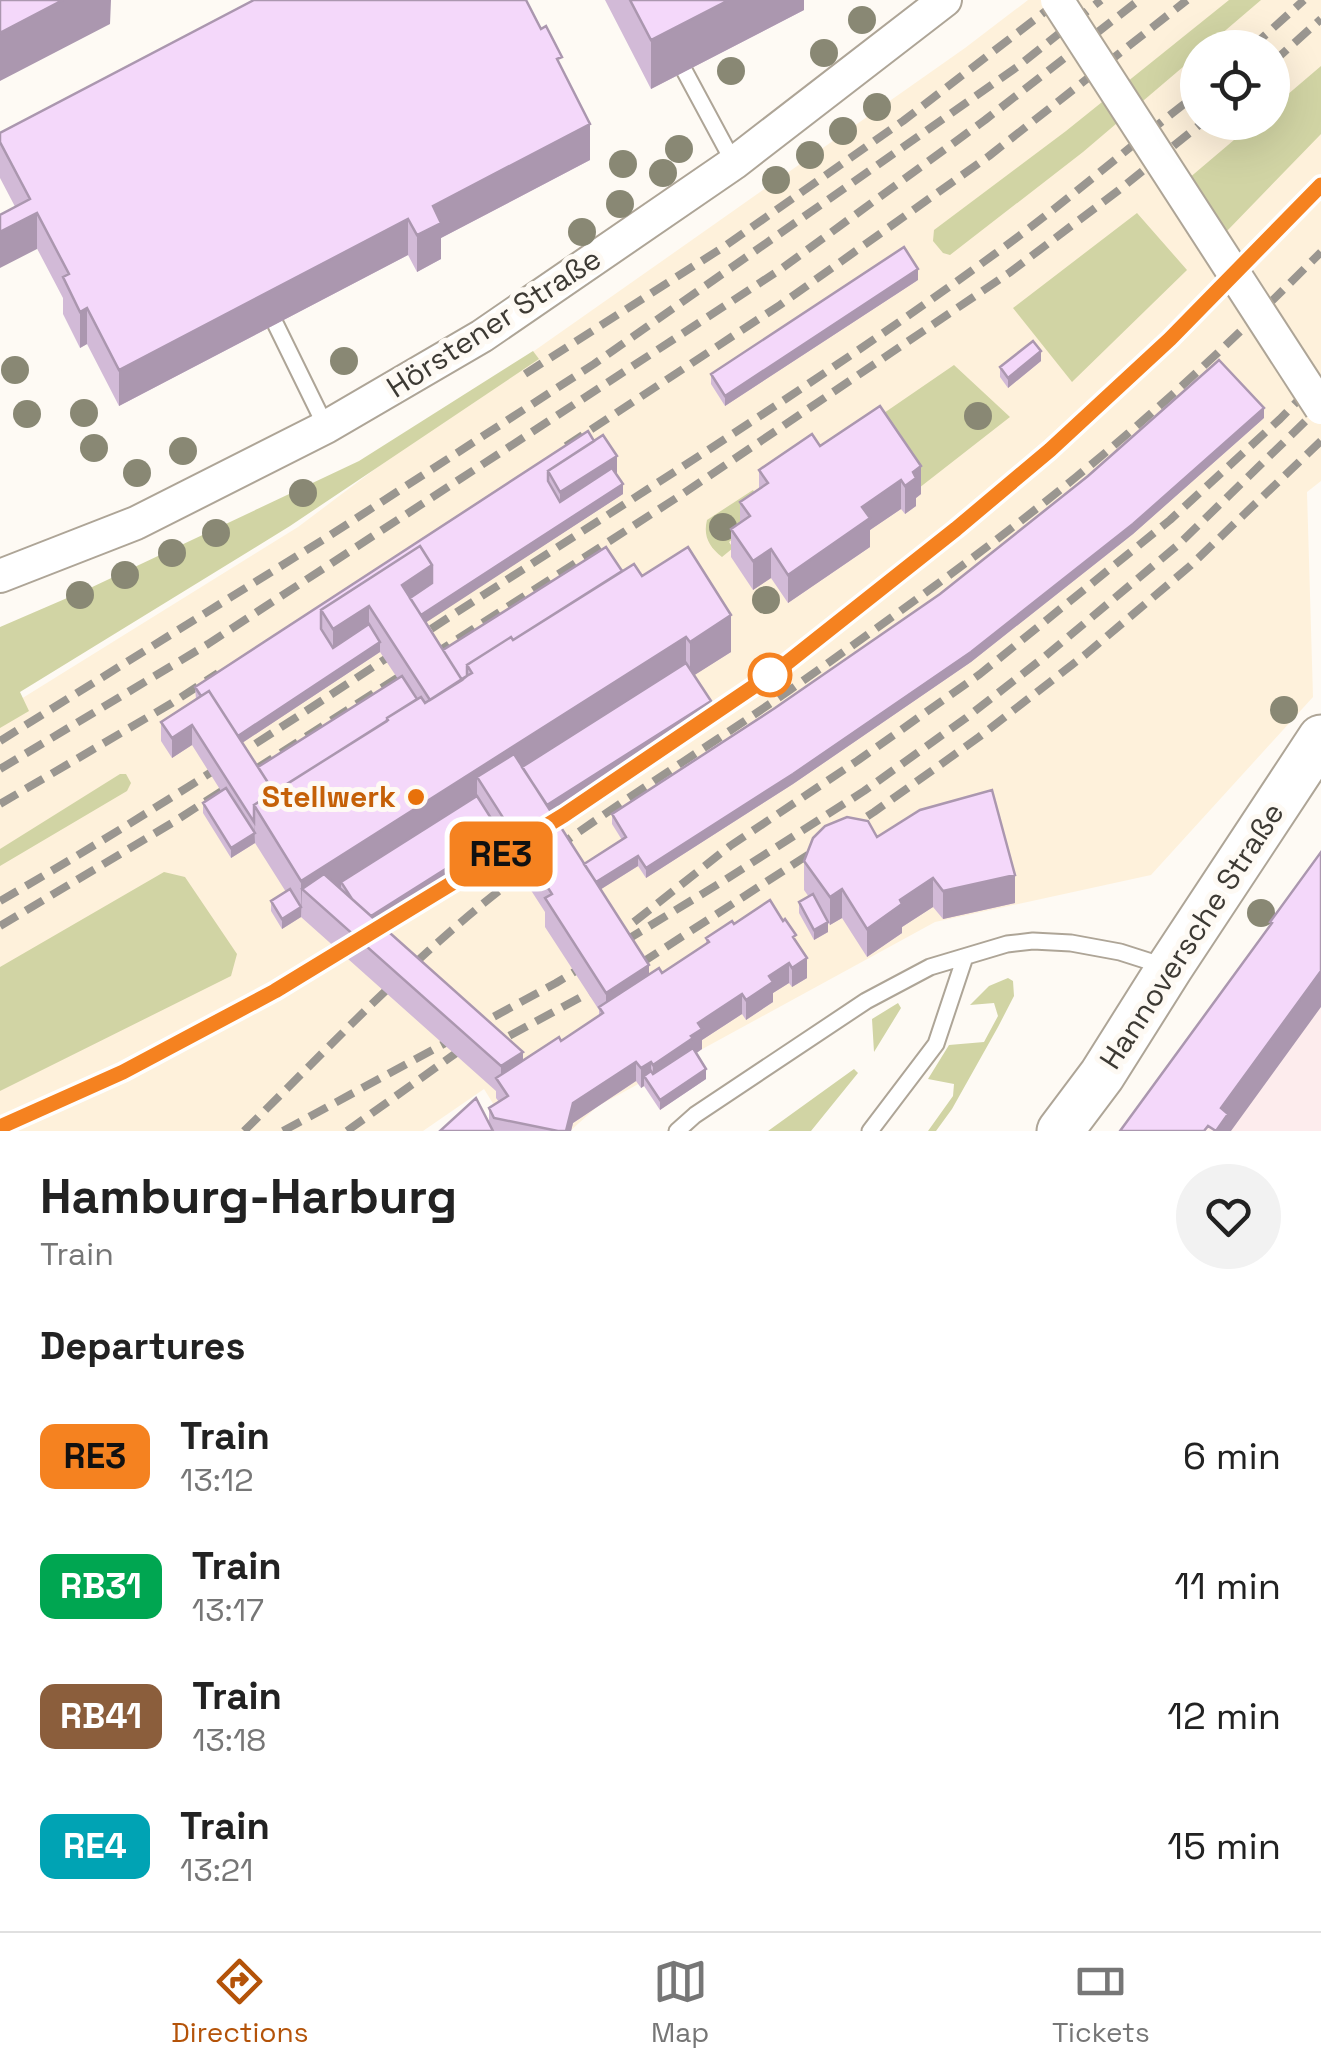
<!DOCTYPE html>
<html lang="en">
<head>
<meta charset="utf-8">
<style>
	body { margin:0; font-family:"Space Grotesk",sans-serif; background:#f2f2f2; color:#222; height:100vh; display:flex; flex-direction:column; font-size:38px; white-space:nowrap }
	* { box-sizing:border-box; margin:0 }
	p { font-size:32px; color:#767676 }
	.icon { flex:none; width:55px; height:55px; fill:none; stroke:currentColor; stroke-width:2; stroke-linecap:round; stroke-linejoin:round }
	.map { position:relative; height:1131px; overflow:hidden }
	.sheet { display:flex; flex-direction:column; background:#fff; flex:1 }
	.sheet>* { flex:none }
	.badge { padding:0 20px; border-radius:15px; font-size:35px; line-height:65px }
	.buttons { position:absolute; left:1180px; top:30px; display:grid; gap:20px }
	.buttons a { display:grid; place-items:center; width:110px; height:110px; border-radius:50%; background:#fff; box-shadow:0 10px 40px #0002; font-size:50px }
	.map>.badge { position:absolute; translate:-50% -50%; box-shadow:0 0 0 5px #fff }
	h2 { padding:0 40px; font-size:38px; line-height:90px }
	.round { display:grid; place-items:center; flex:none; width:105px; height:105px; border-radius:52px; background:#f2f2f2 }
	.overview { display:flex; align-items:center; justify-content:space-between; height:170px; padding:0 40px }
	h1 { font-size:48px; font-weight:700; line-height:75px }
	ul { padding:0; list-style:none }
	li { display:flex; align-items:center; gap:30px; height:130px; padding:0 40px }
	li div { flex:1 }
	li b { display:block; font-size:38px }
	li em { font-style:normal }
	li .badge { min-width:110px; font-weight:700; text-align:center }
	.menu { display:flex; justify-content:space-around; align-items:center; height:140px; border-top:2px solid #e0e0e0; background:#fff; font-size:28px; color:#767676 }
	.menu a { display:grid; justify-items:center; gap:5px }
	.menu .on { color:#b45309 }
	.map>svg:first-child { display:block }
</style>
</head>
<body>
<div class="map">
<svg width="1321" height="1131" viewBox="0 0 1321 1131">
	<rect width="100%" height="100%" fill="#fefaf4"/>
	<!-- industrial -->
	<path fill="#fdeced" d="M1321,874v257h-176z"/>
	<!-- built -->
	<path fill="#fef1db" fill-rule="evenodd" d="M1028,0h293v481l-14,11 6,205 -162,178 -216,47 -337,184 -28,25h-60l-26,-42 -61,42h-423v-419l298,-185 202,-152 465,-327zM1198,48h74v74h-74z"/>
	<!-- green -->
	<path fill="#d1d4a4" d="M1229,0h32l-55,47 -8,1 -1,7 -114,97 -133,103 -7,-2 -10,-12 1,-11 132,-99z
		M1321,66v68l-96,99 -37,-54 66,-56 18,-1 1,-15z
		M1137,213l50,57 -115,112 -59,-74z
		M533,351l6,8 -249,167 -270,166 9,19 -29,17v-101l88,-38 271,-128z
		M954,365l56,52 -91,71 -70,-51z
		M753,490l14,21 -38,31 4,6 -11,9c-13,-10 -19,-21 -15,-37z
		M120,774h6l5,9 -4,8 -127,75v-17z
		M164,872l21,5 52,77 -6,22 -231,115v-124z
		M1008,978l5,3 1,15 -16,31 -46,82 -16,22h-8l25,-35 1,-12 -26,-5 21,-34 35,-3 14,-26 -4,-13 -24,2 19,-19z
		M898,1003l3,5 -27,44 -2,-33z
		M854,1069l4,4 -47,58h-43z"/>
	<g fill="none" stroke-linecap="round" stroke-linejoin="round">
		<defs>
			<path id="service" d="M677,57l57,106
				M276,325l50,102
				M677,1131l18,-16 171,-114 64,-34 77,-23 26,-3 38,2 49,9 47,15
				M870,1131l66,-87 29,-87"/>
			<path id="minor" d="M0,576l136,-53 190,-96 156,-91 252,-173 211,-163"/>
			<path id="secondary" d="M1060,1131l42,-56 68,-108 151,-229"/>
		</defs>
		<!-- service casing -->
		<use href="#service" stroke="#aea597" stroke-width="19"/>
		<!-- minor casing -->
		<use href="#minor" stroke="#aea597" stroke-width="36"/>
		<!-- secondary casing -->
		<use href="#secondary" stroke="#aea597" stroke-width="49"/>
		<!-- service -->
		<use href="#service" stroke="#fff" stroke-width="15"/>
		<!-- minor -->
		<use href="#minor" stroke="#fff" stroke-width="32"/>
		<!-- secondary -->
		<use href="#secondary" stroke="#fff" stroke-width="45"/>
		<!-- rail -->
		<path stroke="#9a9690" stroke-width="8" stroke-dasharray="20 10" stroke-linecap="butt" d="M1251,48l53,-48
			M1272,63l49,-44
			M525,374l200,-128 178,-125 157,-121
			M566,446l214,-141 209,-149 198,-156
			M0,741l329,-205 265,-172 423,-297 84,-67
			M0,769l208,-125 573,-375 204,-149 154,-120
			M0,804l172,-101 46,-30
			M0,901c155,-89 304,-189 454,-287 182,-118 367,-233 542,-361 69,-50 134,-107 202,-160
			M634,922l96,-76 127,-85 123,-87 190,-154 110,-101 41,-42
			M0,926l172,-103 509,-328 328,-222 110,-83 84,-68
			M483,1050l146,-79 245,-159 105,-75 107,-83 104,-88 131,-125
			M0,1127l123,-56 152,-80 289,-176 214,-145 178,-141 94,-79 120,-111 151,-154
			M244,1131c85,-83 166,-171 260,-244 91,-71 191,-131 286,-197 97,-69 194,-138 286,-213 86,-70 167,-146 245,-225
			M283,1131l273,-148 169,-103 139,-89 102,-73 77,-60 135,-113 143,-139
			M347,1131l126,-90"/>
		<defs>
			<path id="minor-bridge" d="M1057,0l264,408"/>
		</defs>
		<!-- minor-bridge casing -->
		<use href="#minor-bridge" stroke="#aea597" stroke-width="36" stroke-linecap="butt"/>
		<!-- minor-bridge -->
		<use href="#minor-bridge" stroke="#fff" stroke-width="32"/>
	</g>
	<!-- trees -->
	<g fill="#898874">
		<circle cx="862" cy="20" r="14"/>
		<circle cx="824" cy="53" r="14"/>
		<circle cx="731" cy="71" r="14"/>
		<circle cx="877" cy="107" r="14"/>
		<circle cx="843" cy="131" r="14"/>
		<circle cx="679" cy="149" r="14"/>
		<circle cx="810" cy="155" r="14"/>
		<circle cx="623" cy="164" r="14"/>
		<circle cx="663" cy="173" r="14"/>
		<circle cx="776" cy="180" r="14"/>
		<circle cx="620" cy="204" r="14"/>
		<circle cx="582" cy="232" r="14"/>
		<circle cx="344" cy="361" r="14"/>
		<circle cx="15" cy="370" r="14"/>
		<circle cx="84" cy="413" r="14"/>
		<circle cx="27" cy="414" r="14"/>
		<circle cx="978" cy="416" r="14"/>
		<circle cx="94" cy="448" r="14"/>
		<circle cx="183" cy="451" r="14"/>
		<circle cx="137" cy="473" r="14"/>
		<circle cx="303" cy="493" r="14"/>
		<circle cx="723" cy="527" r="14"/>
		<circle cx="216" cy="533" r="14"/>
		<circle cx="172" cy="553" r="14"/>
		<circle cx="125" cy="575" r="14"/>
		<circle cx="80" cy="595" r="14"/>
		<circle cx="766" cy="600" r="14"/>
		<circle cx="1284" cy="710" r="14"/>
		<circle cx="1261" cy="913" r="14"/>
	</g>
	<!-- wall -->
	<path fill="#d2bad7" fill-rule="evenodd" d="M605,0h199v10l-153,79z
		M562,68l28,92 -149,78v21l-24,13 -9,-17 -289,151 -32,-62 -7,4 -17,-34v-16l-63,-120v-45z
		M918,280l-193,126 -14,-22v-10z
		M1041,361l-33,27 -8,-11v-10z
		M880,406l41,88 -5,4v8l-11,8 -4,-5 -31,21v17l-82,56 -17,-25 -18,12 -22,-33v-28l9,-7v-20l19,-13v-19l61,-24z
		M1264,418l-131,116 -162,128 -178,122 -147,94 -8,-12 -37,23 48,85 13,-1 44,-29v-6l28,-14 62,16 11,38 -15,9 -3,-4 -16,10v9l-27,18 -4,-6 -40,26v9l-6,4 10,26 -46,31 -16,-24 -3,2 -5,-7 -63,42 -2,8h-131l49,-8v-15l10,-6 -3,-4v-7l-195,-174 -19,12 -11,-18v-10l15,-9 -31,-49 -24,15 -28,-45v-10l18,-12 -29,-46 -20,13 -11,-17v-19l35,-23 -1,-12 393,-256 29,44 6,19 -198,128 18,28 179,-79 20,5 89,76 -37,23 17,36 -160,101 33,52 38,-24 -10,-16v-10zM380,652l18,27 -140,88 -16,-24zM501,844l44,68v15l54,83v6l-38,25 -38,20 -145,-139z
		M877,837l138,66 -72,16 -10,-12 -31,20v6l-35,24 -25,-39 -12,7 -2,-2v9l-14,8 -15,-27v-11l10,-5 -5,-7v-29z"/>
	<!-- shaded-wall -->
	<path fill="#ab97af" d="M63,0h48l-1,24 -110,57v-48z
		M729,0h75v10l-153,79v-49z
		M590,124v36l-149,78v21l-24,13v-37l16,-29z
		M37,213v36l-37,19v-36z
		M408,219v36l-289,151v-36z
		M918,269v11l-193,126v-10z
		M87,308v36l-7,4v-36z
		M1041,351v10l-33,27v-10z
		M1264,408v10l-131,116 -162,128 -178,122 -147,94v-10z
		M617,456v20l-57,36v-20z
		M921,466v28l-5,4v8l-11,8v-28l8,-14z
		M901,480v29l-31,21v17l-82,56v-28l74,-68z
		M623,484v10l-210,137v-10z
		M771,549v29l-18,12v-29z
		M432,565v28l-26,17 -4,-23 -33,21v26l-36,24v-29z
		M731,615v37l-41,26v-36z
		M686,637v36l-168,107 -41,-3v29l-136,76v10l-39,-3 -1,28v-36z
		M380,642v10l-147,97v-10z
		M711,701v10l-173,110v-10z
		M192,725v20l-20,13v-20z
		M254,822l1,21 -24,15v-10l23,-14z
		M501,834v10l-135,86v-10z
		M638,856v10l-51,32v-10z
		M1015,875v28l-72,16v-28z
		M933,878v29l-31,20v6l-35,24v-28l33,-29z
		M842,889v29l-12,7v-28z
		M301,907v10l-19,12v-10z
		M828,922v10l-14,8v-10z
		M807,958v20l-15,9v-19z
		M789,963v20l-16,10v9l-27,18v-20l23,-24z
		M649,965v28l-43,29v-29z
		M1321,971v36l-90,124h-15l5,-23z
		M742,994v20l-40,26v9l-49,36v-20l38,-29 7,-13z
		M523,1052v29l-22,4v-19z
		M636,1062v19l-63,42 -2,8h-5l7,-28z
		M651,1062v20l-7,-6v10l-3,2v-20z
		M706,1069v10l-46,31v-10z"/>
	<!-- building -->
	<path fill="#f4d8fa" stroke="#ab97af" stroke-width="2.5" d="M0,0h63l-63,33z
		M254,0h272l15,29 5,-3 16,31 -5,2 33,65 -157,82 8,17 -24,12 -9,-16 -289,151 -32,-62 -7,4 -17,-35 6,-3 -32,-61 -37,19v-17l30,-16 -30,-57v-9z
		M630,0h99l-78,40z
		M904,247l14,22 -193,127 -14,-22z
		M1033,341l8,10 -33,27 -8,-11z
		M1219,360l45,48 -131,116 -162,128 -178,122 -147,94 -8,-12 -42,26 -12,-18 42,-27 -14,-23 163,-106 165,-114 148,-118z
		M880,406l41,60 -8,6 3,6 -11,8 -4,-6 -39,27 8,11 -82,57 -17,-26 -18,12 -22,-32 19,-13 -10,-14 28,-19 -9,-13 53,-36 8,12z
		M588,431l6,10 -46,30v10l12,21 52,-34 11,16 -202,131 -11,-17 22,-15v-18l-12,-19 -99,64v19l12,19 36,-24 11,18 -142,94 -29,-45 -8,5 -6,-9z
		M603,435l14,21 -57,36 -12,-21z
		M420,546l12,19 -30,20 60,95 -32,20 -61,-94 -36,23 -12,-19z
		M606,547l16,24 -109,69 -2,-3 -44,28v11l-5,4 -19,-30z
		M688,547l43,68 -41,27 -4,-5 -385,244 -47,-76 134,-85 -1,-2 34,-21 4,6 40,-26 7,-4 -5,-8 44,-28 2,3 121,-76 8,12z
		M686,663l25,38 -164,104 -25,-38z
		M402,676l15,23 -30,19v3l-113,71 -16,-25z
		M209,691l65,101 -20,13v17l-62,-97 -20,13 -11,-16z
		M514,754l135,211 -43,28 -61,-95 7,-4 -75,-117z
		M226,788l29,45 -24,15 -28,-45z
		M992,790l23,85 -72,16 -10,-13 -33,22 2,4 -35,25 -25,-40 -12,8 -26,-36 9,-23 12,-12 22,-9 21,4 9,16 43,-27z
		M477,796l24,38 -130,82 -19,-17 -11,-17z
		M1321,852v119l-100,137 7,6 -12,17 -8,-5 -4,5h-84l152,-208 -2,-1z
		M324,874l199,178 -22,14 -199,-177z
		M290,889l11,18 -19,12 -11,-18z
		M813,894l15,28 -14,8 -15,-28z
		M770,900l13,21 2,-2 11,16 -3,2 14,21 -15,10 -3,-5 -20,13 4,6 -27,18 -4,-6 -44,29 4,6 -11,7 2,2 -40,27 -2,-3 -10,6 -5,-6 -63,41 -7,28h-8l-64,-13 -5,-10 19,-12 -12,-18 63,-41 2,4 42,-28 -4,-6 60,-39 3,5 47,-31 -3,-4 26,-17 2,3z
		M693,1048l13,21 -46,31 -16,-24 7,-5 2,3z
		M476,1098l17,33h-53z"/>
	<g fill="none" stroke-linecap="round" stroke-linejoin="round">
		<defs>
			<path id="line" d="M0,1127l123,-55 152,-81 289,-176 214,-145 178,-141 94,-79 120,-111 151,-154"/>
		</defs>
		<!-- line casing -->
		<use href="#line" stroke="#fff" stroke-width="22"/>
		<!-- line -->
		<use href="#line" stroke="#f58220" stroke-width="15"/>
	</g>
	<!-- markers -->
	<circle fill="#fff" stroke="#f58220" stroke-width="5" cx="770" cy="675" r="20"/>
	<circle fill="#e8710a" stroke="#fefaf4" stroke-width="4" cx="416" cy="797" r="10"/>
	<g text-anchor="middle" stroke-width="10" stroke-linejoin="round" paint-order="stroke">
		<!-- street labels -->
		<g font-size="30" fill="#3d3a34" stroke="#fefaf4">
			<text transform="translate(494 323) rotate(-33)" y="10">Hörstener Straße</text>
			<text transform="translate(1192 936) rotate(-57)" y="10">Hannoversche Straße</text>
		</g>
		<!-- food labels -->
		<g font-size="30" font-weight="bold" fill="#c56008" stroke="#fefaf4" text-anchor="end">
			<text x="396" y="807">Stellwerk</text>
		</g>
	</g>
</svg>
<div class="buttons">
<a><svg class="icon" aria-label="locate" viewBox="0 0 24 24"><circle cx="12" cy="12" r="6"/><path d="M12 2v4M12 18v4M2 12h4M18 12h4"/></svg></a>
</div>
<b class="badge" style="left:501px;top:854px;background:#f58220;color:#111">RE3</b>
</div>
<section class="sheet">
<div class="overview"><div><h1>Hamburg-Harburg</h1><p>Train</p></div><a class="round"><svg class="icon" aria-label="heart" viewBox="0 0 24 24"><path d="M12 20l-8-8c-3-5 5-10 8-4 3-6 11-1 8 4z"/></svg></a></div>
<h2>Departures</h2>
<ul>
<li><span class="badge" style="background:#f58220;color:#111">RE3</span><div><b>Train</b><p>13:12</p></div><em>6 min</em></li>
<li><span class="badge" style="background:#00a651;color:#fff">RB31</span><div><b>Train</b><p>13:17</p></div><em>11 min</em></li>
<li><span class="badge" style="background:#8b5e3c;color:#fff">RB41</span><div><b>Train</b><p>13:18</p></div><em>12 min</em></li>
<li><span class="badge" style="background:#00a3b4;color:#fff">RE4</span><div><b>Train</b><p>13:21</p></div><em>15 min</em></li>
</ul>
</section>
<nav class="menu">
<a class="on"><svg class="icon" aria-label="directions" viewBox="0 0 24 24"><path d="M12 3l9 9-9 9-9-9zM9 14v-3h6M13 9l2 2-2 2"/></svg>Directions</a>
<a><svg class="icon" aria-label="map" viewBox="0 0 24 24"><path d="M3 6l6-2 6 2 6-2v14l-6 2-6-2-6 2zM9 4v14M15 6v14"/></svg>Map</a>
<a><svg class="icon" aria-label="tickets" viewBox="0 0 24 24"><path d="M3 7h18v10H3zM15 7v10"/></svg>Tickets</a>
</nav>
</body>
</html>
